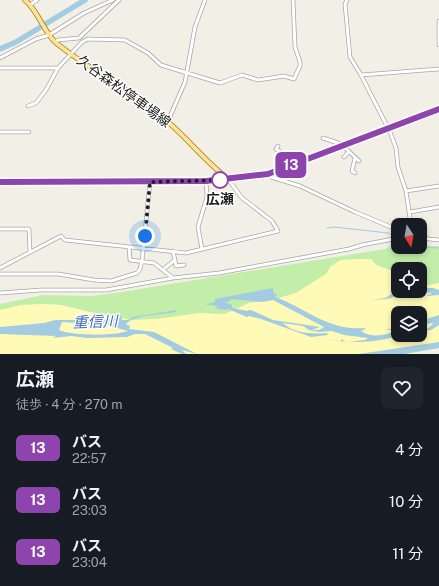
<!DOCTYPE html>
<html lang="ja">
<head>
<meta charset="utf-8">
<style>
	body { margin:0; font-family:"Public Sans","Noto Sans JP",sans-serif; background:#20242c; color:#f1f3f6; height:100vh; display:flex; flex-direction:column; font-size:15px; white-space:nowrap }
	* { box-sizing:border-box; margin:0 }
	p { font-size:13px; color:#9ea1a6 }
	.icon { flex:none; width:22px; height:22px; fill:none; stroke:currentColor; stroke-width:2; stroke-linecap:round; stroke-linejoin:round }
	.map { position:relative; height:354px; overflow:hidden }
	.side { display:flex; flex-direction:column; background:#171b24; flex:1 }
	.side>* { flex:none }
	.badge { padding:0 8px; border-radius:6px; font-size:14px; line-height:26px }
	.needle { width:26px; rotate:169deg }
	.fabs { position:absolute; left:391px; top:218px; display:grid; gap:8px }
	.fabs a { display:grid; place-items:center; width:36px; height:36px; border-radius:8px; background:#171b24; box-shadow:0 2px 6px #0003; font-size:20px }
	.you { position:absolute; width:20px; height:20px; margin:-10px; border:3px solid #fff; border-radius:50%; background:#1a73e8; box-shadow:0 0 0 6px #1a73e833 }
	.map>.badge { position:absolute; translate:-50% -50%; box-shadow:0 0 0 2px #fff }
	.round { display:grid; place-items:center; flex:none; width:42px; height:42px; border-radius:8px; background:#20242c }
	.head { display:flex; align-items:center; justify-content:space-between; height:68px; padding:0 16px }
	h1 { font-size:19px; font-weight:700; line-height:30px }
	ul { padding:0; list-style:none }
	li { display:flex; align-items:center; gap:12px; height:52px; padding:0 16px }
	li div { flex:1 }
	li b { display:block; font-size:15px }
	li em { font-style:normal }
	li .badge { min-width:44px; font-weight:700; text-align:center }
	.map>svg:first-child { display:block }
</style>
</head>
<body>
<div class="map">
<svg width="439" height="354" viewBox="0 0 439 354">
	<rect width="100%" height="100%" fill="#f1efe6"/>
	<!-- grass -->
	<path fill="#c2eea9" d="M398,241v6h22v-4l5,3h14v37l-19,4v-18h-22v4l-22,-8 -4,-5 -41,6 -5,8 -30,19 -17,5 -30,5 -24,11 -90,6 -24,-3 -50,-12 -20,-1 -41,6v-6l43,-9 48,1 25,-3 269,-44 6,-3v-3z"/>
	<!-- sand -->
	<path fill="#fffab6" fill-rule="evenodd" d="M359,259h12l5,6 22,8 -3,20 25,-2v-4l19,-4v63l-27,8h-412v-44l21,-5 20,-1 20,1 50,12 24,3 23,-1 40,-6 27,1 24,-11 30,-5 17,-5 30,-19 5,-8 10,-6zM398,313h22v22h-22z"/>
	<!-- water -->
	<path fill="#a3cce2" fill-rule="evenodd" d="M273,288v4l4,3 -2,2c31,11 53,34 88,31l3,1 -5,2c11,8 25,4 37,-1h-13l13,-3v8h2c-27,9 -48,8 -77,4l18,2v-2l6,3 18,-2 3,-2 -24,-3 -12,-4 -13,1 -10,-2 -6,-4 -20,-3c11,11 29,11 44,10l1,2 -17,2 -50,-18 -12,-3 -2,1 -19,-8 -3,1 -10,-2 3,-1 -5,-2h-8l10,-3v-3zM231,299l31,3 11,-2 51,27 -5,3h-7l8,-3 -47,-7 -22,-10h-3v1l-16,-3v-3l-8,-3h5z
		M420,288h13l6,2v5l-13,1 6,-3 -14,-2 -21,7v-2l-10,3 -16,1 15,-2 5,-4 13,-3h16z
		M177,310l-2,2c-14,3 -40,2 -49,12l4,2 -1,3 25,3 43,22 -15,-4 4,4h-4l-11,-5 2,-1 -28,-14h-10l-8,3 -40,1 -16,-2 -19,2 4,-2 -56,-2v-7l44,-4 11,-3h51l4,-2 -1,-1 12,-1 1,4h6l5,-3zM62,322l44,3 22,6c-14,5 -56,5 -69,-1z
		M439,315v10l-8,5 -11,2 7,-3 6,-5 -1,-1 -12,3v-5z
		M439,342v6l-34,6h-46z"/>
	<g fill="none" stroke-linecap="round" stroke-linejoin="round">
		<!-- stream -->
		<path stroke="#a3cce2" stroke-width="1" d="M327,228l7,-1 54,6 9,4
			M407,247l3,3 10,-3 19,1"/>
		<!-- river -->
		<path stroke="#a3cce2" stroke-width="5.5" d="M0,49l16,-7 69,-42"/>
		<defs>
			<path id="minor" d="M347,0l-2,4 5,53 11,18 78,-6
				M30,5l7,-5
				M439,21v24
				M55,42l3,-2 21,-2 40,-38
				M0,58l36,-19 13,-4 35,-22 29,-13
				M0,68h58
				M361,75l29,57 6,16 2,19 8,24
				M28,106l8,-3 10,-13 12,-22 24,-26 6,-3 37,1 23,13 13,12 59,18 22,-8 16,5 26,-4 10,3 6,-13v-4l-5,-15 -2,-47
				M168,121l17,-39 10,-55 10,-27
				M0,132h29
				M323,138l18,6 18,17
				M278,146l-2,3 22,14
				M344,157l5,-5
				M355,173l-3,-2 3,-13
				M268,174l3,3 29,9 55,26 43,18
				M410,212l29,-5
				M411,225l-5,-34 33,-5
				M0,229h29l1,23
				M420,234l8,5
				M420,238l19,2
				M129,247l1,13 24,3 19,15
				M202,249l-4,-22 9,-30 -1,-16
				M173,251l3,15 8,-1
				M0,268l61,-32 4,4 121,13 92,-22 -6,-10 -30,-23 -14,-19
				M165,268l10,-8
				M0,274h58l36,6 17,1 26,-8 3,-4 2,-8 8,-79
				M0,293l41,-3h65l67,-12 46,-5 130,-24 13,-4 36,-7"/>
			<path id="major" d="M25,0c13,11 18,30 30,42 35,29 79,49 113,80 21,18 38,40 60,57
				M0,182l206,-1 62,-7 171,-65"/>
		</defs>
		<!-- minor casing -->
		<use href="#minor" stroke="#a7a7a7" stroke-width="4.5"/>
		<!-- major casing -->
		<use href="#major" stroke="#9c7c00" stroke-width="5.5"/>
		<!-- minor -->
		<use href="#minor" stroke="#fff" stroke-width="3"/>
		<!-- major -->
		<use href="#major" stroke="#ffe19d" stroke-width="4"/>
	</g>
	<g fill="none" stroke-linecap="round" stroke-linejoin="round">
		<defs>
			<path id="line" d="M0,182l206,-1 62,-7 171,-65"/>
		</defs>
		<!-- line casing -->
		<use href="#line" stroke="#fff" stroke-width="9"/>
		<!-- line -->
		<use href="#line" stroke="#8e44ad" stroke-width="6"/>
		<!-- walk -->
		<path stroke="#202020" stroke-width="4" stroke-dasharray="0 7.2" d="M145,236l5,-54 70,-2"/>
	</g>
	<!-- markers -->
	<circle fill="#fff" stroke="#8e44ad" stroke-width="2" cx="220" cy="180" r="8"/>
	<g text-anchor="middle" stroke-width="3" stroke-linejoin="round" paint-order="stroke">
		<!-- street labels -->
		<g font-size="14" fill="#202020" stroke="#fff">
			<text transform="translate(124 91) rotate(36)" y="5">久谷森松停車場線</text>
		</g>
		<!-- stop labels -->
		<g font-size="14" font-weight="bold" fill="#202020" stroke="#fff">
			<text x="220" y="204">広瀬</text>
		</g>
		<!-- water labels -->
		<g font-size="15" font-style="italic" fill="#446fb8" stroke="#fff">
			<text transform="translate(95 322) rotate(-2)" y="5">重信川</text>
		</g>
	</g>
</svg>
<div class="fabs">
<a><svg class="needle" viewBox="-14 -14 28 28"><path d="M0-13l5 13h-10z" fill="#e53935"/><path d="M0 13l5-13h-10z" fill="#9ea1a6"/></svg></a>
<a><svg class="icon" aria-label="locate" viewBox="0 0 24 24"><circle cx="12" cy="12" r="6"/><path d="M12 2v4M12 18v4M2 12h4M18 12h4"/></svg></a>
<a><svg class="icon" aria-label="layers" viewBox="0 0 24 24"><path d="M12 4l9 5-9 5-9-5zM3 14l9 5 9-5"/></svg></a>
</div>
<div class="you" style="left:145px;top:236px"></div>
<b class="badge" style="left:291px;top:165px;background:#8e44ad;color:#fff">13</b>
</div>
<section class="side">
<div class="head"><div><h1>広瀬</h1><p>徒歩 · 4 分 · 270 m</p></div><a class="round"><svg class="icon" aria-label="heart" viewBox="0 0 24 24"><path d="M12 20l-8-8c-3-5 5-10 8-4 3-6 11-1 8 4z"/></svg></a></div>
<ul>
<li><span class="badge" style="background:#8e44ad;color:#fff">13</span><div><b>バス</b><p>22:57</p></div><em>4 分</em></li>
<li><span class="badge" style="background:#8e44ad;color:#fff">13</span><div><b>バス</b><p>23:03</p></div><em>10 分</em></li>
<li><span class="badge" style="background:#8e44ad;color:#fff">13</span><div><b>バス</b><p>23:04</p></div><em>11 分</em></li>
</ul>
</section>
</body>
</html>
